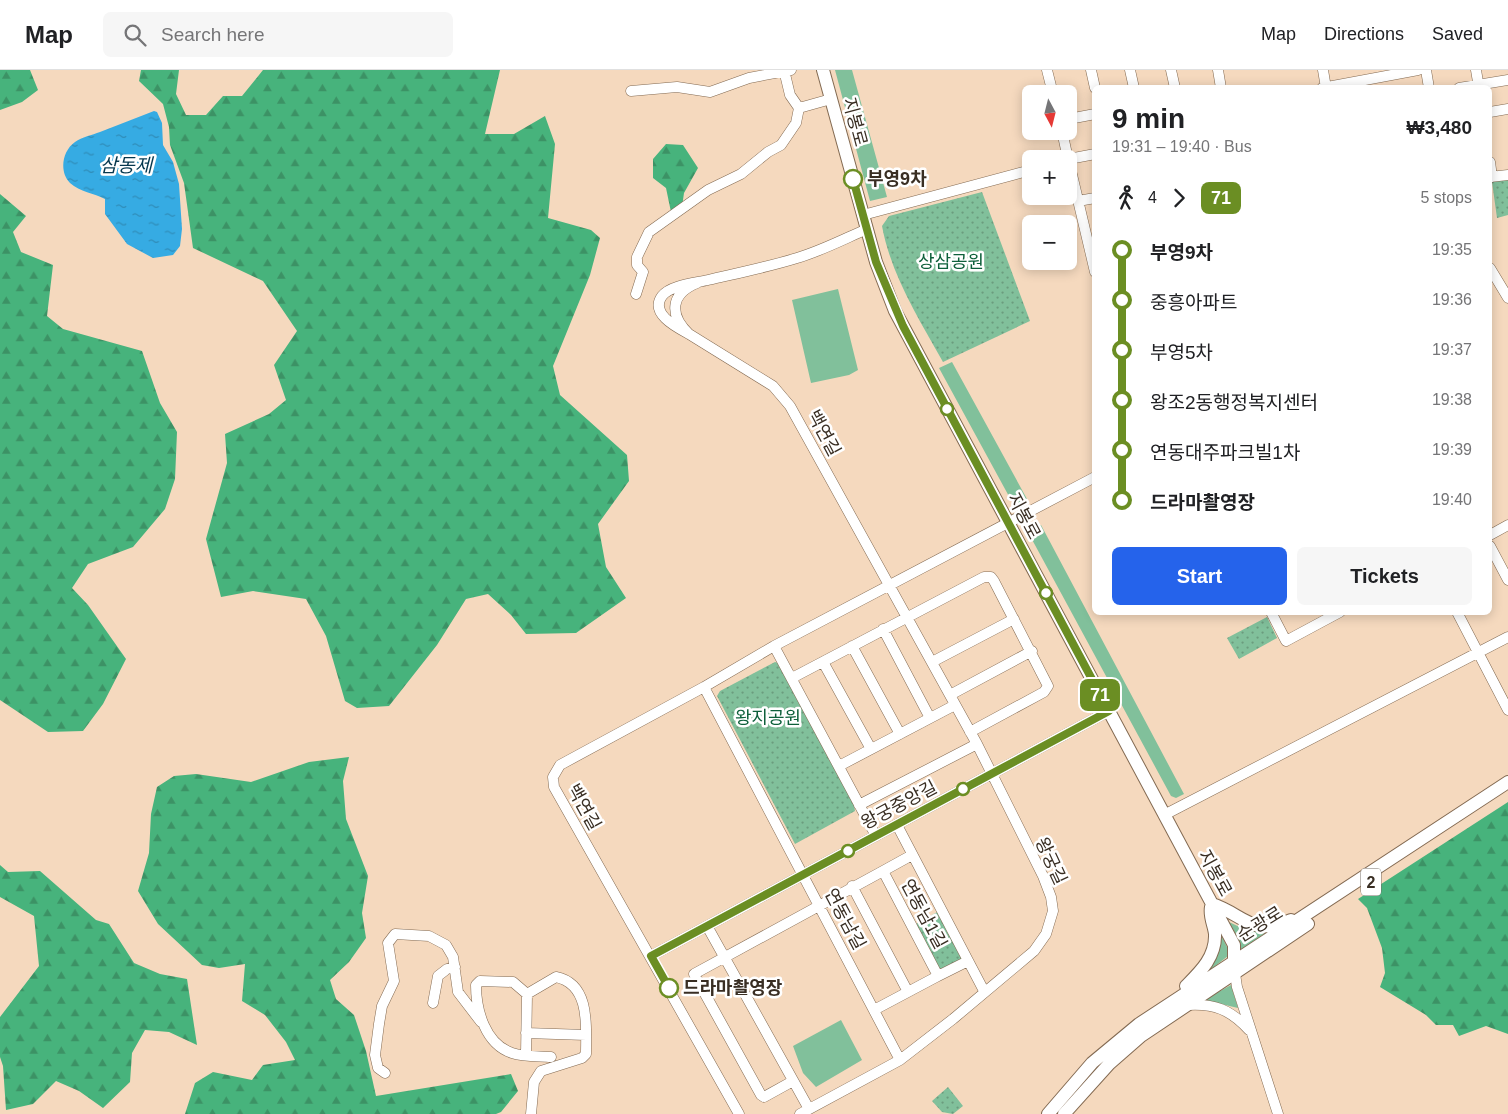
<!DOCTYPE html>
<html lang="en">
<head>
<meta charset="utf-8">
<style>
	body { margin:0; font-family:Arial,"Noto Sans KR",sans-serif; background:#f6f6f6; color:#202124; height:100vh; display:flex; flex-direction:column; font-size:19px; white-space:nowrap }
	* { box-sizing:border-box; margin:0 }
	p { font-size:16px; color:#757577 }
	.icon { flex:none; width:28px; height:28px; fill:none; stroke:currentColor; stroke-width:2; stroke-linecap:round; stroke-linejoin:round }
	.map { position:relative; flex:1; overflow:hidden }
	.details { position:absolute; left:1092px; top:15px; width:400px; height:530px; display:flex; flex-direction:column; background:#fff; border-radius:8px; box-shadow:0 2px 12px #0003 }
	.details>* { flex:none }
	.badge { padding:0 10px; border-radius:8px; font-size:18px; line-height:32px }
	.needle { width:32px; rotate:173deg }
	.buttons { position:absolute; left:1022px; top:15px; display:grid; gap:10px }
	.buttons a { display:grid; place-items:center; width:55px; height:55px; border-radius:8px; background:#fff; box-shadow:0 2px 12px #0003; font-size:25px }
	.map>.badge { position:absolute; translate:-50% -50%; box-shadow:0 0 0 2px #fff }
	.legs { display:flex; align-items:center; gap:8px; height:55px; padding:0 20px; font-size:16px }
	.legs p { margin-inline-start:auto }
	.headline { display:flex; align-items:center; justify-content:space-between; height:85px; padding:0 20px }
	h1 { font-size:28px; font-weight:600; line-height:38px }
	.cta { display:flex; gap:10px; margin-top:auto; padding:10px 20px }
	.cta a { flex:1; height:58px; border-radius:8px; background:#2563eb; color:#fff; font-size:20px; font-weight:600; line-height:58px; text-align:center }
	.cta a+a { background:#f6f6f6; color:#202124 }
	ul { padding:0 20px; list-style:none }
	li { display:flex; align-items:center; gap:18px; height:50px; font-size:19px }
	li i { display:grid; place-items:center; width:8px; height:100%; margin:0 6px; background:currentColor }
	li i::after { content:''; width:12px; height:12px; margin:-6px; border:4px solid; border-radius:50%; background:#fff }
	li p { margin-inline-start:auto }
	li:first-child i { background:linear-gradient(#0000 50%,currentColor 0) }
	li:last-child i { background:linear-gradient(currentColor 50%,#0000 0) }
	header { display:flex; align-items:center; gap:30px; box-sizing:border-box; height:70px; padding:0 25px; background:#fff; border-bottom:1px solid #e0e0e0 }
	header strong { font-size:24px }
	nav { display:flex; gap:28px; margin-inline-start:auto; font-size:18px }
	.search { width:350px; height:45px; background:#f6f6f6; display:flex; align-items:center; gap:12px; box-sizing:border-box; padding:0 18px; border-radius:8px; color:#757577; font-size:19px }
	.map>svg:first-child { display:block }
</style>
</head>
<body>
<header>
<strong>Map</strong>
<div class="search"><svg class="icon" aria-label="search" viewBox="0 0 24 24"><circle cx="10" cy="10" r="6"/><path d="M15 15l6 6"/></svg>Search here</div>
<nav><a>Map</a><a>Directions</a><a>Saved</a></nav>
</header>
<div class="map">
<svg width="1508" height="1044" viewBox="0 0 1508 1044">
	<defs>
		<pattern id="forest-firs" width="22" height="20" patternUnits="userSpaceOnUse" patternTransform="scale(1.25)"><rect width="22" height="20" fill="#47b37c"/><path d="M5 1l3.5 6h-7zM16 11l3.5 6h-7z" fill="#3c9265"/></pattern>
		<pattern id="park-dots" width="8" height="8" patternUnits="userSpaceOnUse" patternTransform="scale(1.25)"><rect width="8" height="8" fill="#81c09b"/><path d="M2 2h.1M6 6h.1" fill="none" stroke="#6b9c7e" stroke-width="1.8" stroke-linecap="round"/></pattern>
		<pattern id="water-ripples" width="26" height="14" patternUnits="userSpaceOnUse" patternTransform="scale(1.25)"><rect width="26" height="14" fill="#36abe3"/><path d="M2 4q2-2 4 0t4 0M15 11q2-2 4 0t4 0" fill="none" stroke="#2f8cb8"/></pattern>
	</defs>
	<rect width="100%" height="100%" fill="#f5d9be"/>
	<!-- green -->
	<path fill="#81c09b" d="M835,0h17l35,127 -17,4z
		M838,219l20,81 -9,5 -38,8 -19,-83z
		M952,292l75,137 -9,5 -7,-4 -72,-132z
		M1041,455l143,269 -8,4 -5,-2 -142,-262v-4z
		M1229,852l15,7 23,3 -26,18 -1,-8z
		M1218,859l10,20v7l-23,18z
		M1231,915l7,23 -34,-8z
		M841,950l21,40 -46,27 -13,-14 -10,-27z"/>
	<!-- forest -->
	<path fill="url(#forest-firs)" d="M0,0h30l8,20 -16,12 -22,8z
		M141,0h38l-3,24 10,21h20l17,-19h19l21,-26h237l-15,64h29l31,-18 10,28 -7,74 43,12 9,8 -10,37 -37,91 7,29 67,60 2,26 -31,43 8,43 20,31 -50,35 -50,1 -15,-19 -23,-21 -22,5 -29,46 -48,61 -32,2 -12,-7 -19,-65 -20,-37 -53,-8 -32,6 -15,-58 21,-76 -2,-29 44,-20 17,-14 -12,-35 23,-34 -34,-50 -70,-33 -9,-65 -14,-38 -1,-18 -6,-23 -24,-23z
		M666,74l17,1 15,23 -14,25 -2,14 -11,5 -5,-24 -13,-10v-19z
		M0,124l26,22 -13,16 8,20 32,13 -6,51 16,13 79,22 18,52 17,29 -2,47 -10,30 -32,38 -45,17 -16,24 16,17 38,54 -23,45 -20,27 -35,1 -48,-32z
		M349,687l-6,24 3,38 22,57 -6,37 4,25 -17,24 -19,18 6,19 18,16 12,36 10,45 135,-22 7,17 -17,21 -5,2h-311l10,-31 18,-11 39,8 11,-15 32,-5 -9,-18 -21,-27 -23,-14 3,-37 -26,4 -17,-3 -44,-41 -20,-33 11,-38 2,-39 6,-27 17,-11 22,-2 55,8 58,-20z
		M1508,732v232l-22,-8 -27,10 -6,-11h-17l-10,-10 -46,-28 5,-14 -3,-25 -15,-40 -9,-9z
		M0,795l8,7 32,-1 56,49 13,4 25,39 26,11 27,5 10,66 -28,-13 -24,-2 -13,23 -2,29 -27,26 -24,-17 -23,-10 -23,23 -27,6 -3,-44 -3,-9v-40l39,-51 -5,-50 -34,-19z"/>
	<!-- park -->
	<path fill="url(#park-dots)" d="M1508,109v36l-11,3 -5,-36z
		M982,122l48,129 -87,41c-24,-43 -52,-87 -61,-136l7,-10z
		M1267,547l10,21 -38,21 -12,-21z
		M775,592l3,1 76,142 1,6 -60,33 -78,-148 3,-5z
		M939,841l26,47 -25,13 -24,-47z
		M948,1017l15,19 -10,8 -11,-2 -10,-11z"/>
	<!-- water -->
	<path fill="url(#water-ripples)" d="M154,41l3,1 5,11 1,22 10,17 6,22 3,45 -2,17 -7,9 -20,3 -26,-14 -22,-30v-15c-11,-6 -25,-7 -35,-16 -11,-11 -8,-32 5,-41 7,-5 17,-7 25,-10 18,-7 36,-14 54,-21z"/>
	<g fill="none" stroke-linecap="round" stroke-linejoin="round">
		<defs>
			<path id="minor" d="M784,0l6,25 9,13
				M1047,0l6,24
				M1091,0l4,18
				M1130,0l4,18
				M1171,0l4,18
				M1218,0l3,18
				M1323,0l3,18
				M1426,0l3,18
				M1476,0l3,18
				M1322,18l96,-18
				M1459,18l49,-8
				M631,21l46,-4 33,5 39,-14 42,-8
				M1490,42l18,-3
				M1069,49l26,-5
				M1062,61l6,28
				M1069,89l26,-5
				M1069,92l26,110
				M1490,92l2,15
				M1490,107l18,-2
				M1078,131l17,-3
				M863,145l168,-45
				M1490,198l18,30
				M697,213c-27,11 -28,32 -8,51 -11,-6 -40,-20 -27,-38 8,-11 34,-13 46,-16 30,-7 60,-13 89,-22 24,-7 47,-19 70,-29
				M636,224l7,-22 -6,-7v-8l12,-25 59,-42 33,-16 27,-22 13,-7 15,-22 3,-15 32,-9
				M689,264l84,52 17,20 187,338 66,132 8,21 2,14 -7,23 -12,17 -81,68 -53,41 -100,54
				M1490,465l18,-10
				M1490,476l18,34
				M1271,542l15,29 54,-29
				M1457,542l51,98
				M883,559l47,89
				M774,576l102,190
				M852,576l48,88
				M823,592l48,87
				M932,592l82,-43
				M792,608l192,-101h7l3,4 54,105 -4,6 -74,40
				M704,617l196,373
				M950,625l82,-44
				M839,696l116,-61
				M859,735l118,-61
				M1164,745l344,-178
				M897,755l87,166
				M883,801l29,-16
				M852,816l56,106
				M707,856l102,183
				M651,886l458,-245
				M1234,897l3,20 41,127
				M938,906l30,-15
				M433,933l5,-27 9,-7 8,-2
				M1187,935c27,-2 44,5 62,25
				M526,963l60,2
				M526,985l1,-61
				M385,1003l-7,-5 -3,-13 4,-31 3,-18 12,-25 -6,-38 7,-9 34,2 17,9 7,12 5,35 23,30
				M793,1011l-29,16 -3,-2 -67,-121 189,-103 55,105 -64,34
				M531,1044l3,-32 7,-11 41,-13 4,-4c0,-26 5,-70 -30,-77l-29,17 -14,-12 -33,-1 -4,4c0,25 9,59 36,68 12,4 27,3 39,4
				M739,1044l-185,-327 -1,-10 7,-12 144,-78 70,-41 321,-169"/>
			<path id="major" d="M823,0l53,192 19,49 339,634v16
				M1212,834c33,11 38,33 79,16
				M1186,916c14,-14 30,-29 29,-52 -1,-9 -6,-18 -4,-27
				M1048,1044l44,-51 47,-39 369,-242
				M1064,1044l45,-50 32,-28 167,-112"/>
		</defs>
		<!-- minor casing -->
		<use href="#minor" stroke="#836a52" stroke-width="11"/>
		<!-- major casing -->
		<use href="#major" stroke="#836a52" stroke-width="14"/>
		<!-- minor -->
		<use href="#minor" stroke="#fff" stroke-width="10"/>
		<!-- major -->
		<use href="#major" stroke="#fff" stroke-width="12"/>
	</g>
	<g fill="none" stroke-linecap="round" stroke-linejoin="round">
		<defs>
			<path id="line-1" d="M669,918l-18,-32 458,-245 -206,-385 -27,-64 -23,-83"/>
		</defs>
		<!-- line-1 casing -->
		<use href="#line-1" stroke="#fff" stroke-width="11"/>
		<!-- line-1 -->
		<use href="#line-1" stroke="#6b8e23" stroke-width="8"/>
	</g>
	<!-- markers -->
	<g fill="#fff" stroke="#6b8e23" stroke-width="2.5">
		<circle cx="853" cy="109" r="9"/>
		<circle cx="947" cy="339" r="6"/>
		<circle cx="1046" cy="523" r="6"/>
		<circle cx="963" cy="719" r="6"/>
		<circle cx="848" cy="781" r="6"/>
		<circle cx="669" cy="918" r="9"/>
	</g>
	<g text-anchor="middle" stroke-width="5" stroke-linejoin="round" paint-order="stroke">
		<!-- shield labels -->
		<rect fill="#fff" stroke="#746d65" stroke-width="1" x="1361" y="798.5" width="20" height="27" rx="4"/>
		<g font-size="16" font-weight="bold" fill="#392e23">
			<text x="1371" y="818">2</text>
		</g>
		<!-- street labels -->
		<g font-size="18" fill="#392e23" stroke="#fff">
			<text transform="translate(855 52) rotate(75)" y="6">지봉로</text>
			<text transform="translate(824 363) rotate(62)" y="6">백연길</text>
			<text transform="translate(1024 446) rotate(62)" y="6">지봉로</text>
			<text transform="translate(899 735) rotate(-28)" y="6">왕궁중앙길</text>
			<text transform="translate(584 737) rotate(61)" y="6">백연길</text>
			<text transform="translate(1051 791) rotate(65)" y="6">왕궁길</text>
			<text transform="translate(1215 803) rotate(61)" y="6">지봉로</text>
			<text transform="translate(924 844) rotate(62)" y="6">연동남1길</text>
			<text transform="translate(845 849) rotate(62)" y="6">연동남길</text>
			<text transform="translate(1260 854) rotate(-32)" y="6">순광로</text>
		</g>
		<!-- stop labels -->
		<g font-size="18" font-weight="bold" fill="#392e23" stroke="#fff" text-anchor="start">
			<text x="867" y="115">부영9차</text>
			<text x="683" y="924">드라마촬영장</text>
		</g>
		<!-- park labels -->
		<g font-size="18" fill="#0e603b" stroke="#fff">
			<text x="951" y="198">상삼공원</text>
			<text x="768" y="654">왕지공원</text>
		</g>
		<!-- water labels -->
		<g font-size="19" font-style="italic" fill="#05374e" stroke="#fff">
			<text x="126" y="102">삼동제</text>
		</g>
	</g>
</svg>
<div class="buttons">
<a><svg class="needle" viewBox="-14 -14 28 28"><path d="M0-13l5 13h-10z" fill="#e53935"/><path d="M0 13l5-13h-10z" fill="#757577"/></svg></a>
<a>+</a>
<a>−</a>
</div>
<b class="badge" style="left:1100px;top:625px;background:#6b8e23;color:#fff">71</b>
<section class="details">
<div class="headline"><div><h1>9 min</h1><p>19:31 – 19:40 · Bus</p></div><b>₩3,480</b></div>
<div class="legs"><svg class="icon" aria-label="walk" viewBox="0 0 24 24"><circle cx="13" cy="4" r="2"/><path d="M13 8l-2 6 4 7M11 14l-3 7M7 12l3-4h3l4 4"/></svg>4<svg class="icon" aria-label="forward" viewBox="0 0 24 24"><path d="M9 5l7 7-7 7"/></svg><b class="badge" style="background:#6b8e23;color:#fff">71</b><p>5 stops</p></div>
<ul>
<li><i style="color:#6b8e23"></i><b>부영9차</b><p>19:35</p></li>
<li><i style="color:#6b8e23"></i><span>중흥아파트</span><p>19:36</p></li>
<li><i style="color:#6b8e23"></i><span>부영5차</span><p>19:37</p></li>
<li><i style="color:#6b8e23"></i><span>왕조2동행정복지센터</span><p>19:38</p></li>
<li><i style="color:#6b8e23"></i><span>연동대주파크빌1차</span><p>19:39</p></li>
<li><i style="color:#6b8e23"></i><b>드라마촬영장</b><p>19:40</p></li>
</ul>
<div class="cta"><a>Start</a><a>Tickets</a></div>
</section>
</div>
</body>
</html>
